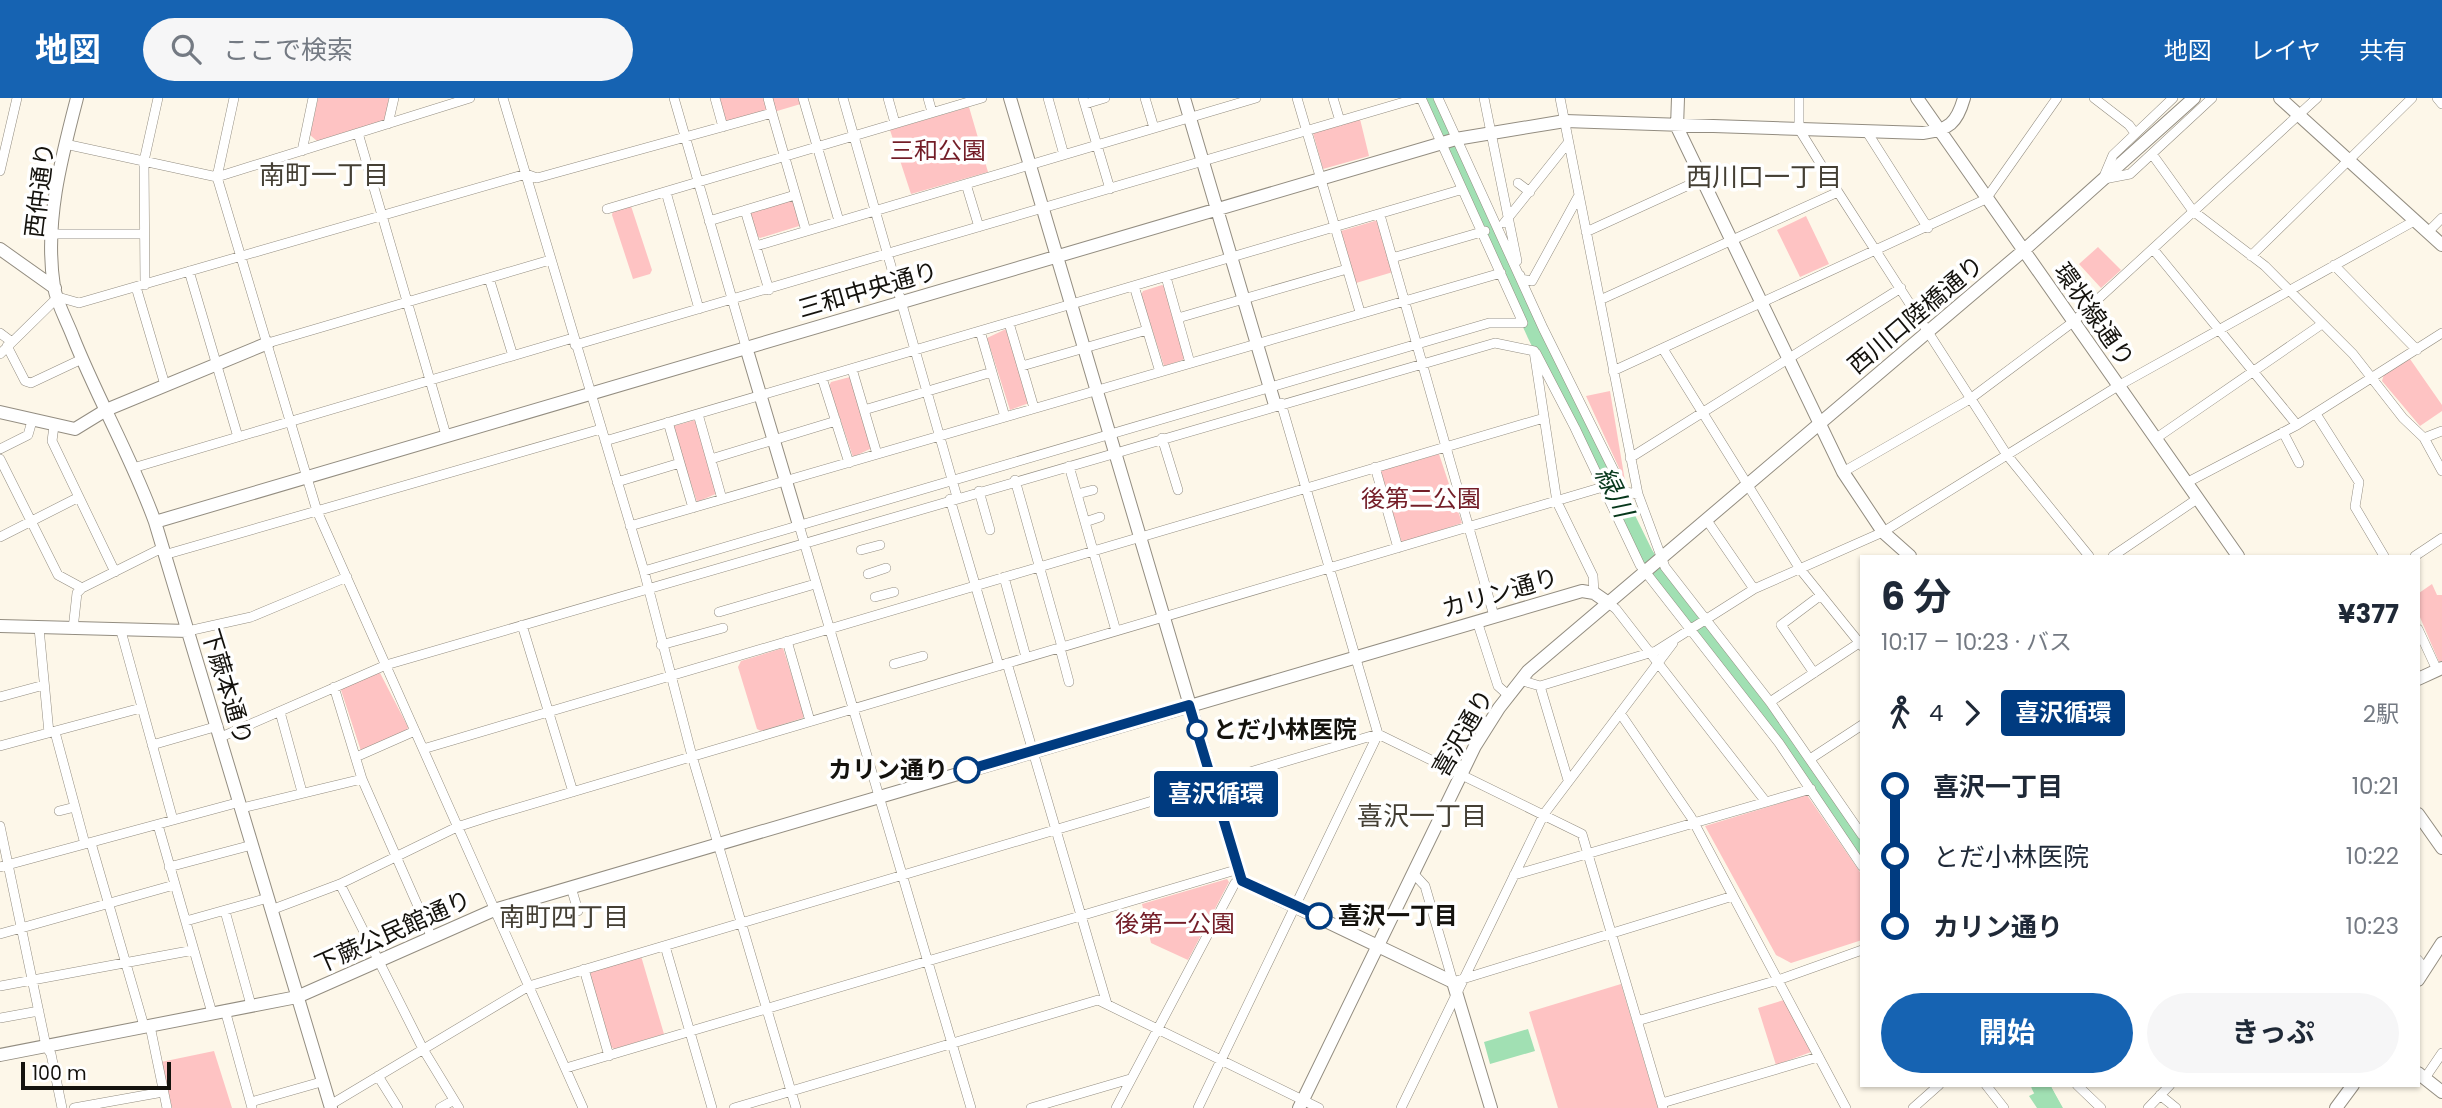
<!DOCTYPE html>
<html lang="ja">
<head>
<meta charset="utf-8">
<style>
	body { margin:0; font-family:Poppins,"Noto Sans JP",sans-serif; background:#f6f6f7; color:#1f2937; height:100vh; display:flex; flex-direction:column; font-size:26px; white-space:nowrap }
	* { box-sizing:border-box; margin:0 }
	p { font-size:23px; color:#747a83 }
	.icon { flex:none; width:38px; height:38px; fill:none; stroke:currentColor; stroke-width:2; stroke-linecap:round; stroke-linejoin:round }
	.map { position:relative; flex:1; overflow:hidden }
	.panel { position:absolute; left:1860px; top:457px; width:560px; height:532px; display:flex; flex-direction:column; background:#fff; border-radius:0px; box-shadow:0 2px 5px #0004 }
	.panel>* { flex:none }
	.badge { padding:0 14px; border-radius:5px; font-size:24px; line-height:46px }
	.scale { position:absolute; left:21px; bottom:18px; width:150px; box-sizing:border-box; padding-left:7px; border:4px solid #14120d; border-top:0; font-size:19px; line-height:24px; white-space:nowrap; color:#14120d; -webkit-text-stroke:5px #fff; paint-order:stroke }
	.map>.badge { position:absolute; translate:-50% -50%; box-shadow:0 0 0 4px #fff }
	.legs { display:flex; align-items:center; gap:10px; height:77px; padding:0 21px; font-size:23px }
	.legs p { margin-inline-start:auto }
	.summary { display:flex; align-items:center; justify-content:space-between; height:119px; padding:0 21px }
	h1 { font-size:38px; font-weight:700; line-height:52px }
	.action { display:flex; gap:14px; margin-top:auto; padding:14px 21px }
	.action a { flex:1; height:80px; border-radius:42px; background:#1663b2; color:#fff; font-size:28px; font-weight:700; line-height:80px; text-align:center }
	.action a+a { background:#f6f6f7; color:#1f2937 }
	ul { padding:0 21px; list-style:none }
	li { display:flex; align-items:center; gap:24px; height:70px; font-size:26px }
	li i { display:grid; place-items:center; width:10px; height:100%; margin:0 9px; background:currentColor }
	li i::after { content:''; width:18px; height:18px; margin:-9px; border:5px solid; border-radius:50%; background:#fff }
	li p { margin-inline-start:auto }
	li:first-child i { background:linear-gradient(#0000 50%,currentColor 0) }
	li:last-child i { background:linear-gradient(currentColor 50%,#0000 0) }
	header { display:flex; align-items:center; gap:42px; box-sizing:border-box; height:98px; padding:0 35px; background:#1663b2; color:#fff }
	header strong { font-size:33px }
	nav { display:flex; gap:38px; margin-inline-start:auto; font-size:24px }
	.search { width:490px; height:63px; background:#f6f6f7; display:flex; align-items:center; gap:18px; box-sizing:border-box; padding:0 24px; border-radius:38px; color:#747a83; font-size:26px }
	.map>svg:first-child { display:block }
</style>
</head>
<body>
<header>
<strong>地図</strong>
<div class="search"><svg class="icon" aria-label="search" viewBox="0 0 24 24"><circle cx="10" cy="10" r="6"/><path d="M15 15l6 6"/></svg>ここで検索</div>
<nav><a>地図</a><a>レイヤ</a><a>共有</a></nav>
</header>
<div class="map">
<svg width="2442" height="1010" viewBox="0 0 2442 1010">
	<rect width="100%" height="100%" fill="#fdf7e9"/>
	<!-- green -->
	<path fill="#fec3c3" d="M318,0h71l-4,22 -68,21 -7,-6z
		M715,0h88l1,5 -81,24z
		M969,9l19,65 -77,22 -21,-64z
		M1360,21l9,37 -46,13 -10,-36z
		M792,100l9,26 -2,2 -39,12 -3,-2 -7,-23z
		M631,108l21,64 -2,4 -17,5 -21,-64 1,-4z
		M1806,118l23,48 -29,13 -23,-47z
		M1378,122l15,52 -37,11 -15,-52z
		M2098,149l23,23 -20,18 -22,-24z
		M1162,187l4,2 19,69 -2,4 -19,6 -23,-71 2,-4z
		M1006,231l23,74 -19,7 -23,-72z
		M2410,261l32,46v6l-22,15 -38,-45 2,-7z
		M850,279l22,71 -19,9 -24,-71 2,-4z
		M1610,293l15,90 -39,-85z
		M695,322l23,73 -21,9 -24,-73 1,-3z
		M1439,356l23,69 -60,20 -22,-72z
		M2432,486l5,11h5v66l-3,1 -20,-47v-22z
		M783,550l21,66 -1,4 -42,13 -4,-2 -19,-62 3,-6z
		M379,573l29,56 -1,5 -46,19 -20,-61 1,-3z
		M1807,697l55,80v65l-71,23 -15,-8 -71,-129z
		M1227,781l2,3 -41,78 -37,-17 -9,-39z
		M641,858l23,78 -50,15 -5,-4 -20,-69 3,-5z
		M1621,886l37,124h-100l-29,-96z
		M1784,902l27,52 -35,13 -18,-57z
		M214,953l18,57h-60l-11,-46z"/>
	<!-- water -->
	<path fill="#a1e0b3" d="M1528,931l7,22 -45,13 -6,-22z
		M2050,987l13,23h-26l-8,-12z"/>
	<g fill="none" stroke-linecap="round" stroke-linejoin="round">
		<!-- river -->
		<path stroke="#a1e0b3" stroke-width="18" d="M1429,0l107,236 108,220 14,23 112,140 92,132
			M2040,987l12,23"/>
		<defs>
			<path id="street" d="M234,0l-17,79 100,334 266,597
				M503,0l141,473 48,185 104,352
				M674,0l72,249
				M715,0l8,29
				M768,0l4,15
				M803,0l36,123
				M843,0l114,399
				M888,0l7,25
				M928,0l4,14
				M1048,0l16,57
				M1083,0l27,91
				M1145,0l9,30
				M1297,0l63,214
				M1333,0l7,23
				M1438,0l105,230 75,151 7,13 13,2
				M1484,0l33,163
				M1560,0l78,396 27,73 105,135 92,133
				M1799,0v31l39,63 169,263 82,101
				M2094,0l35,27 6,8
				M2437,0l5,6
				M1085,6l20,-6
				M388,26l6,-26
				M1867,34l61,96
				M358,35l88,302
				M65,46l152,33 253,-79
				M302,53l11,-53
				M2152,56l41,57 72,55 88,88 50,64 21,20 18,33
				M0,73l17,-73
				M2105,76l8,-19 60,-57
				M2104,81l26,-5 82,-76
				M1518,85l12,9
				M966,86l13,43
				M666,94l33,117
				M607,111l375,-111
				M745,112l24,80
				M1380,117l114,401
				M709,123l86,-26
				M1504,125l63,-79
				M1586,134l116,-53
				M2428,134l14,-14
				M53,136h91
				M756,148l500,-148
				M2153,151l144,176
				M2251,158l161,-158
				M1392,160l93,-27
				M2334,167l83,85
				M189,173l49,166
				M1520,177l1,4 11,2 46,-84
				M1166,179l24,86
				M489,180l24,78
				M145,187l-1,-124 14,-63
				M1134,188l26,86
				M136,189l29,98
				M1600,202l238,-108
				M1178,220l169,-49
				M1009,225l25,85
				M980,233l25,86
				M0,235l12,9
				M268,245l282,-83
				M575,247l843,-247
				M7,248l18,35 6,2 51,-24
				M1663,251l137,220 62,77
				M1536,255l39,75 65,137 139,178 83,123
				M0,256l58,-57 21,6 447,-129 11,4 235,-65 34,118
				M1022,268l125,-36
				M852,271l25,85
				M1613,273l373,-172 71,-101
				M822,280l27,85
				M864,312l128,-38
				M698,316l24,85
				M2316,316l43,68 -4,25 29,49
				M668,324l25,86
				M54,328l-2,15 63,131
				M2283,334l16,31
				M1162,340l16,52
				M2424,340l18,-7
				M2155,341l167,-115
				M605,343l855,-251
				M0,351l28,-14 4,-14
				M1630,360l271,-170
				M0,361l58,116 24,13
				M711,361l125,-38
				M1069,368l47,165
				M1375,369l23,81
				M133,370l440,-130
				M1843,374l127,-73 103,-77 244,-224
				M1015,382l47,167
				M617,384l63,-19
				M2186,385l111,-58 145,-92
				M979,393l11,39
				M1077,396l16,-4
				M950,401l49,167
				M1706,421l48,70
				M1085,424l15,-5
				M799,427l172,583
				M630,428l871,-253
				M0,439l79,-40
				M861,452l19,-5
				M164,457l437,-126
				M2113,458l84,-57
				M2415,458l27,-18
				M644,473l845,-248h34l-102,-225
				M868,476l18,-6
				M1004,479l22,80
				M875,499l19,-5
				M1607,504l9,7 150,193
				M719,514l96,-28
				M1477,523l21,65 10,9
				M522,527l51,167
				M39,530l10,105
				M73,531l4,-36 5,-5 80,-40
				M2418,531l19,41
				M121,533l52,189
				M188,533l63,-14 96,-40
				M787,543l23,80
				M661,547l62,-17
				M1060,550l9,34
				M1007,565l100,341
				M894,566l29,-8
				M1814,575l-33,-48 40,-30
				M1520,582l20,6 116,-35 98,-62 129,-57 235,-146 298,-166
				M1540,588l28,94
				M334,589l28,92 70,159
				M0,599l44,-12
				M1770,604l92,-61
				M280,614l22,80
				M1620,615l71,104 155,291
				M55,634l30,112
				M221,639l165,-72 1109,-322 39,8 23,151 36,74 1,17
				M152,647l66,-19
				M0,648l141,-38
				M423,651l1121,-331
				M356,659l59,-26
				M1810,661l52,-34
				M242,710l120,-29
				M59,713l16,-4
				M158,727l54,188
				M0,728l46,220 5,8 11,54
				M91,745l53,183
				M0,769l240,-65
				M169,769l83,-22
				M1413,775l12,13 28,96 280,-86
				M1514,777l297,-86
				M340,786l83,165 36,59
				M571,789l7,24
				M271,812l69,-26 117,-57 34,-11 1112,-329
				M225,813l26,94
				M186,823l82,-23
				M0,836l174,-49
				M665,848l47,162
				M2418,862l7,9
				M584,871l25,87
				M0,888l194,-36
				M225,912l27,98
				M0,920l39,-7
				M1637,923l141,-41 84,-30
				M150,928l17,82
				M566,970l673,-199
				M378,978l20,32
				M2425,980l17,-25
				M1986,987l18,23
				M2077,987l24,23
				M2160,997l16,13
				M251,1004l70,-20
				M1662,1005l156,-46
				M330,1007l199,-119 849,-252 204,100 81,274
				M74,1010l89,-16
				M440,1010l14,-8
				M734,1010l364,-108 221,108
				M1031,1010l99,-29
				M1116,1010l119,-225 7,-2
				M1198,1010l180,-374 -97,-331
				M1401,1010l143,-294 129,-171
				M1913,1010l26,-23
				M2148,1010l22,-23"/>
			<path id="secondary" d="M77,0c-16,61 -33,125 -23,189 3,17 13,34 19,50 25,63 59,121 82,185l176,586
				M1010,0l232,783 211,101 38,126
				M1184,0l91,307
				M1678,0l-1,29 166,345 40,60 27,24
				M1917,0l321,458
				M2280,0l162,147
				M0,151l55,39
				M746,249l53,178
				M0,314l75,17 31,-19 162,-67
				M155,424l1301,-383 109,-18 358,12c26,-3 34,-10 41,-35
				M0,528l188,5
				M2418,581l24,-11
				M2418,716l24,34
				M2418,882l24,-37
				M0,957l297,-58 197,-87 1088,-319 12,2 13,9
				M2418,975l24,19
				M1299,1010l176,-362 24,-38 29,-37 495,-420 171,-153
				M2336,1010l17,-23"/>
		</defs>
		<!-- street casing -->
		<use href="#street" stroke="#938d81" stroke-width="10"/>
		<!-- secondary casing -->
		<use href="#secondary" stroke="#938d81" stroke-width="14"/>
		<!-- street -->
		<use href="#street" stroke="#fff" stroke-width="9"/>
		<!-- secondary -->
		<use href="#secondary" stroke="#fff" stroke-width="12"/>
	</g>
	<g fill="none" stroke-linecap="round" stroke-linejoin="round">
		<defs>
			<path id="line-1" d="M967,672l222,-65 53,176 77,35"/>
		</defs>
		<!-- line-1 casing -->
		<use href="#line-1" stroke="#fff" stroke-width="16"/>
		<!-- line-1 -->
		<use href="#line-1" stroke="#003b80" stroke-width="10"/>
	</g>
	<!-- markers -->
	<g fill="#fff" stroke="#003b80" stroke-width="3.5">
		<circle cx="1197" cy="632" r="9"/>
		<circle cx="967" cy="672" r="12"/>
		<circle cx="1319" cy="818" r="12"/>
	</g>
	<g text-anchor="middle" stroke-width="7" stroke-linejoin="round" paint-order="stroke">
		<!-- park labels -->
		<g font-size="24" fill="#731d27" stroke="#fff">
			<text x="938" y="61">三和公園</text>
			<text x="1421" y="409">後第二公園</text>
			<text x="1175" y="834">後第一公園</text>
		</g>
		<!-- street labels -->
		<g font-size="24" fill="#14120d" stroke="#fff">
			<text transform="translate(40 92) rotate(-83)" y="8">西仲通り</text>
			<text transform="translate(868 192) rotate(-16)" y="8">三和中央通り</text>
			<text transform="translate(1916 217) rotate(-40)" y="8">西川口陸橋通り</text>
			<text transform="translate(2094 217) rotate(55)" y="8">環状線通り</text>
			<text transform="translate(1500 495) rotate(-16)" y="8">カリン通り</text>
			<text transform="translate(227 589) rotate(73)" y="8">下蕨本通り</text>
			<text transform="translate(1463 635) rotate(-60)" y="8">喜沢通り</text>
			<text transform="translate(393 834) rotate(-24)" y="8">下蕨公民館通り</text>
		</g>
		<!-- stop labels -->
		<g font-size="24" font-weight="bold" fill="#14120d" stroke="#fff" text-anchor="start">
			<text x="1213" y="640">とだ小林医院</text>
			<text x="948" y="680" text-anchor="end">カリン通り</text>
			<text x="1338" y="826">喜沢一丁目</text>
		</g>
		<!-- neighbourhood labels -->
		<g font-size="26" fill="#443f34" stroke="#fff">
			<text x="324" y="86">南町一丁目</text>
			<text x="1764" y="88">西川口一丁目</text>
			<text x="1422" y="727">喜沢一丁目</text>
			<text x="564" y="828">南町四丁目</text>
		</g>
		<!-- water labels -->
		<g font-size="26" font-style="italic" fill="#06371b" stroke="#fff">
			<text transform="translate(1614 394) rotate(64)" y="9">緑川</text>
		</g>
	</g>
</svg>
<div class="scale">100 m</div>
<b class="badge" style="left:1216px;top:696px;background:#003b80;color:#fff">喜沢循環</b>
<section class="panel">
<div class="summary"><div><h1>6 分</h1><p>10:17 – 10:23 · バス</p></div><b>¥377</b></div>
<div class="legs"><svg class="icon" aria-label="walk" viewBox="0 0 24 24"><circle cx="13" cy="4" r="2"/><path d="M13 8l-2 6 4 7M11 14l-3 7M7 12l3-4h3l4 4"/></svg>4<svg class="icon" aria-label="forward" viewBox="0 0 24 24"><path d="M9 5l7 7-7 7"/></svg><b class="badge" style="background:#003b80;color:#fff">喜沢循環</b><p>2駅</p></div>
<ul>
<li><i style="color:#003b80"></i><b>喜沢一丁目</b><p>10:21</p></li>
<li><i style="color:#003b80"></i><span>とだ小林医院</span><p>10:22</p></li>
<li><i style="color:#003b80"></i><b>カリン通り</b><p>10:23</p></li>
</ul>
<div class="action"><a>開始</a><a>きっぷ</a></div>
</section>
</div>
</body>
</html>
